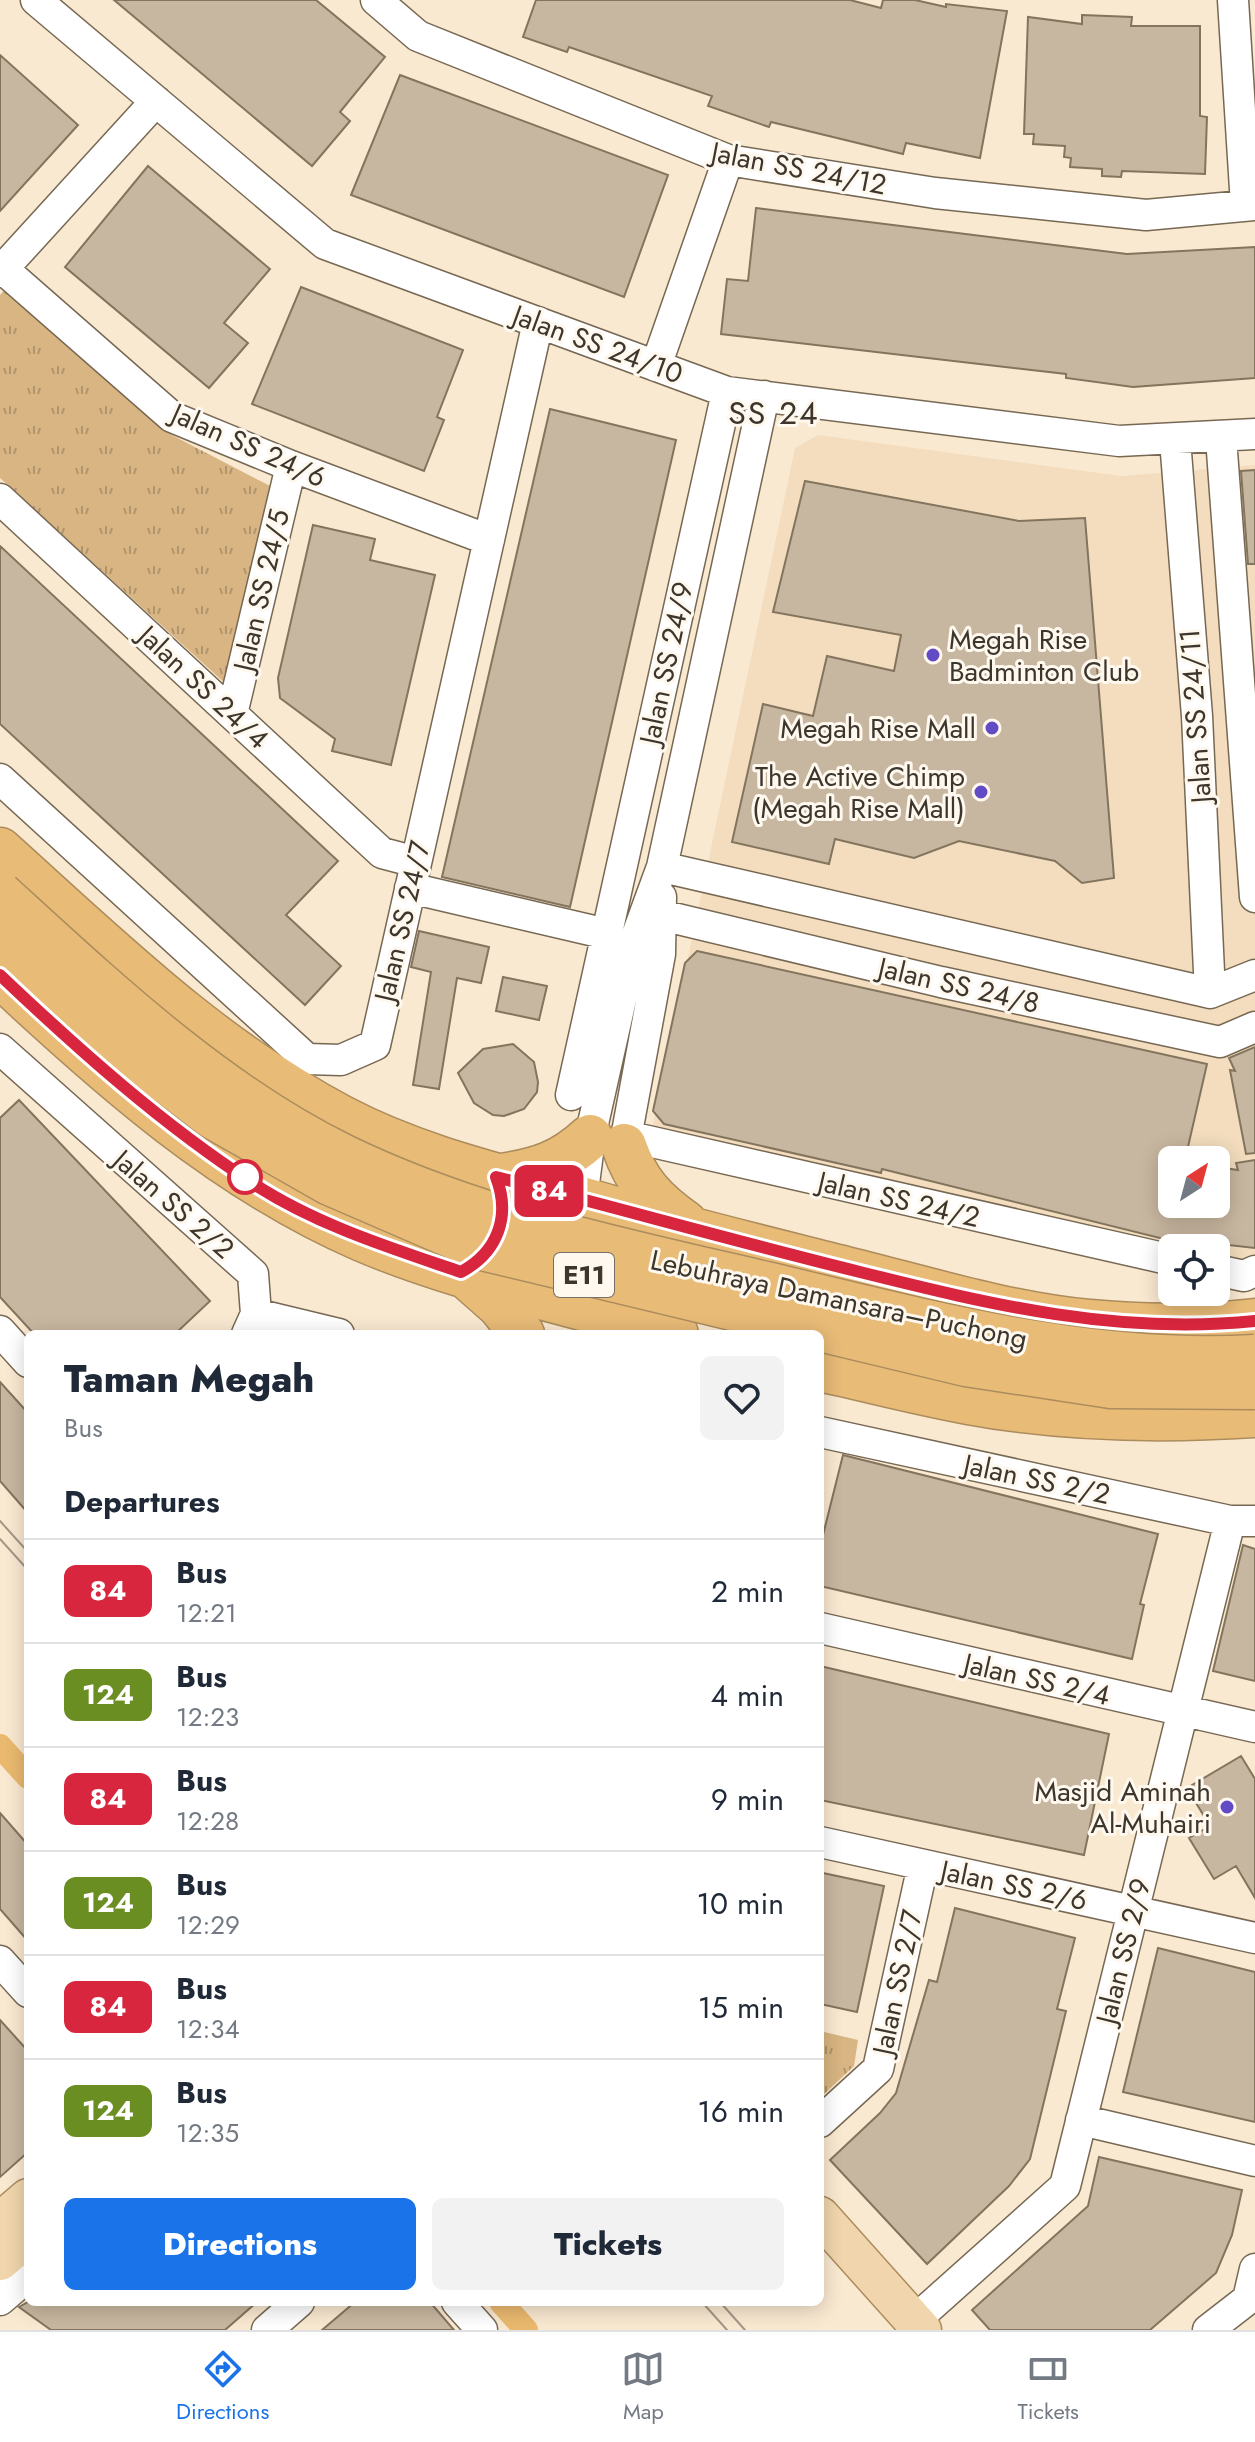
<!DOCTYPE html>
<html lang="en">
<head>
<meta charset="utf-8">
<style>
	body { margin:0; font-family:Jost,sans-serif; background:#f2f2f3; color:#1f2937; height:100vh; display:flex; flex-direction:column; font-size:30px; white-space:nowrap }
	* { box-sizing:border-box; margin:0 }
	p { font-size:26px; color:#747a83 }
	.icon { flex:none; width:44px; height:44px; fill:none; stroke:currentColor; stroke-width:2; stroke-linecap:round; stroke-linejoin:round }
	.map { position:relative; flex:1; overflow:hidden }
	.details { position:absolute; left:24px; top:1330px; width:800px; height:976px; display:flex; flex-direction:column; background:#fff; border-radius:12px; box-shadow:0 4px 20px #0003 }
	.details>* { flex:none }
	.badge { padding:0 16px; border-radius:12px; font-size:28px; line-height:52px }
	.needle { width:52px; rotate:36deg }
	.tools { position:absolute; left:1158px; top:1146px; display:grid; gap:16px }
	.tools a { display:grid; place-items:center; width:72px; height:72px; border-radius:12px; background:#fff; box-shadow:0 4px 20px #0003; font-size:40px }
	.map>.badge { position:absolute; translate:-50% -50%; box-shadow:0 0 0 4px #fff }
	h2 { padding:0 40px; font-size:30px; line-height:72px }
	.round { display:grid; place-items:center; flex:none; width:84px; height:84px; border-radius:12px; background:#f2f2f3 }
	.summary { display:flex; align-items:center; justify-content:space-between; height:136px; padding:0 40px }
	h1 { font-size:38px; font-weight:800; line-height:60px }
	.cta { display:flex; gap:16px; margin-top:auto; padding:16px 40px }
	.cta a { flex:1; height:92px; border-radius:12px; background:#1a73e8; color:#fff; font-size:32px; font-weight:800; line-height:92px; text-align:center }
	.cta a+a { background:#f2f2f3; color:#1f2937 }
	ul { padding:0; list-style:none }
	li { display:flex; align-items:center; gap:24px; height:104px; padding:0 40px; border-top:2px solid #e0e1e3 }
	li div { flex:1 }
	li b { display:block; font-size:30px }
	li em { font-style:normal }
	li .badge { min-width:88px; font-weight:700; text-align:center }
	.tab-bar { display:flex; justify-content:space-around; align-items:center; height:112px; border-top:2px solid #e0e1e3; background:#fff; font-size:22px; color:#747a83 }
	.tab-bar a { display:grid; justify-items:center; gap:4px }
	.tab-bar .selected { color:#1a73e8 }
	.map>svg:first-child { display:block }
</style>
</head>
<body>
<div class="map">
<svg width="1255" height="2330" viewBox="0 0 1255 2330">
	<defs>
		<pattern id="grass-tufts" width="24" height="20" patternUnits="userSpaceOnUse" patternTransform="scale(2)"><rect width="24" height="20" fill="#d8b582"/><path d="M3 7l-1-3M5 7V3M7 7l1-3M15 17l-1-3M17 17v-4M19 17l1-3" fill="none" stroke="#b0946b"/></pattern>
	</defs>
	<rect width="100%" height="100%" fill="#fae9d1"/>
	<!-- built -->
	<path fill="#f3ddbe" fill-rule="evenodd" d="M818,435l303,41 134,-11v795l-11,6 -28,-6v-12h-44l-521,-114 144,-686zM1172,1160h44v44h-44z"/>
	<!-- grass -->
	<path fill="url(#grass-tufts)" d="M6,288l160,144 108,56 -46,198 -228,-208v-183z
		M820,2031l38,9 -4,26 -34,32z"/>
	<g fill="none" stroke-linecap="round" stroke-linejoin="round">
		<!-- canal -->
		<path stroke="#eab96f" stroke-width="24" d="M0,1746l28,31
			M501,2302l25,28"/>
	</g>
	<!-- building -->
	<path fill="#c8b7a0" stroke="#83745e" stroke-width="2" d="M114,0h202l69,57 -45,55 10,9 -38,45z
		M536,0h314l31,8 2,-8h32l31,7v-3l61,7 -27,147 -74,-15 -3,11 -132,-32 -2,5 -61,-21 4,-10 -143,-49 -2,5 -44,-15z
		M1082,15l50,2 -1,9h69v90l7,1 -2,57 -83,-3 -1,6 -19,-1v-7l-32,-2 1,-9 -7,-1 1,-11 -32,-2 1,-10h-10l4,-117 54,7z
		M0,55l78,70 -78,86z
		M400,75l268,100 -44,122 -273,-102z
		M148,166l122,103 -46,54 24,20 -39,45 -144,-121z
		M756,208l371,46 128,-7v131l-122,9 -67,-9v-4l-345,-40 6,-55 21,2z
		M301,287l162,63 -26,67 7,3 -20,51 -172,-67z
		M550,409l126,31 -106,467 -128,-30z
		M1255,470v94h-7l-7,-93z
		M805,481l214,40 66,-3 29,360 -32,5 -27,-22 -96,-20 -45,17 -79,-19 -6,25 -97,-22 31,-138 50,12 14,-60 67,15 7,-36 -128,-23z
		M313,525l62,14 -5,21 65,15 -44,190 -59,-14 3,-12 -55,-41 -2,-20z
		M0,546l338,315 -52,54 55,51 -36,39 -305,-281z
		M419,931l70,16 -8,36 -24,-5 -18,111 -26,-4 18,-113 -20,-5z
		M697,951l510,113 -22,96h-13v44h44v-37l22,3 -2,-7 19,-3v88l-53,-6 -6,5 -314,-78 -1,4 -217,-49 -11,-13 32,-148z
		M503,977l44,9 -8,34 -43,-9z
		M513,1044l21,18 4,20 -1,10 -13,17 -20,7 -11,-1 -19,-12 -16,-30 25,-24z
		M1255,1047v106l-9,1 -16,-84 5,1 -6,-13z
		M19,1100l191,201 -35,33h-141l-34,-37v-179z
		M0,1382l28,31v100l-28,-32z
		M843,1455l315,79 -18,70 4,1 -12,54 -312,-73v-39z
		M1243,1545l12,4v132l-42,-10z
		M820,1666l289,68 -25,121 -264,-55z
		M1241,1756l14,23v119l-19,-32 -22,13 -25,-41 21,-12 -23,-38z
		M0,1813l28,32v96l-28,-32z
		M823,1873l61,13 -27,126 -37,-8v-116z
		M955,1908l120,30 -18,71 9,2 -36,148 -21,27 -82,78 -97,-104 50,-47 16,-20 33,-113 8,2z
		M1158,1948l97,24v150l-132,-30z
		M0,2020l28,31v101l-28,25z
		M1099,2157l143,33 -10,45 -16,38 -66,57h-160l-18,-20 116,-104z
		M28,2302h229l-32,28h-174l-32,-23z
		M355,2302h75l24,28h-132z"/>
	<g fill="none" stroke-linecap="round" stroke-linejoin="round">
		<defs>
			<path id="minor" d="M36,0l289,244 402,148 392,49 136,-7
				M376,0l42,36 310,124 207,33 211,22 109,-10
				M1233,0l13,205
				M3,269l169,148 119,49 198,74
				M0,272l156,-171
				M656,366l72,-206
				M1221,438l34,459
				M1175,440l22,276 13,277
				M0,499l382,354 34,9
				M232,714l59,-248
				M0,779l307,280 34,1 34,-15 163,-723
				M662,867l548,126 45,-18
				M410,888l197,46
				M661,915l280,67 279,60 35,-15
				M0,1049l253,225 3,40 -9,20
				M571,1095l156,-703
				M626,1136l546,124
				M623,1154l37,-200 1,-57
				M582,1199l8,-62 43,-191 29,-79 102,-471
				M1216,1270l28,6 11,-5
				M256,1314l83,20
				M0,1331l28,31
				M820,1432l410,89h25
				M820,1628l435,99
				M820,1842l435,96
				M0,1961l28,31
				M1081,2120l174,41
				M820,2122l58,-53 45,-204
				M0,2300l28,-24
				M457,2302l25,28
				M914,2321l151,-135 165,-665
				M267,2330l32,-28
				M1208,2330l40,-31 7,-30"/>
			<path id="major" d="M820,2216l102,114
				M0,2222l28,-24
				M0,2261l28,-24"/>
			<path id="highway" d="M0,850c110,99 210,198 342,268 80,42 170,61 256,86 82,24 165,44 248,65 77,19 164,46 243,53 54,5 112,5 166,-1
				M0,975c109,102 224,204 362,264 98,42 211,64 314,95
				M624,1146c12,36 30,55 61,77
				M502,1176c37,-6 60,-13 88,-39
				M466,1276l34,30 22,28
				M820,1369c50,11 99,24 149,33 92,17 193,19 286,13"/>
		</defs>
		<!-- minor casing -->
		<use href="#minor" stroke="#776853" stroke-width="33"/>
		<!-- major casing -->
		<use href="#major" stroke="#ac8c5d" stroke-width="41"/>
		<!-- highway casing -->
		<use href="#highway" stroke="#ac8c5d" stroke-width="47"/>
		<!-- minor -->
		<use href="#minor" stroke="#fff" stroke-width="30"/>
		<!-- major -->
		<use href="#major" stroke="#f1d6ad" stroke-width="38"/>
		<!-- highway -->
		<use href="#highway" stroke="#e8bb77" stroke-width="44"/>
		<!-- tram -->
		<path stroke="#a39786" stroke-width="2" d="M0,1521l28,31
			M0,1539l28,31
			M702,2302l25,28
			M720,2302l25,28"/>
		<defs>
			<path id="highway-bridge" d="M0,894c104,95 216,201 344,263 132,64 280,94 422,127 160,38 323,83 489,73
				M0,939l111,100 101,77 118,67 148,64 488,117 145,22 144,1"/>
		</defs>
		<!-- highway-bridge casing -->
		<use href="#highway-bridge" stroke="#ac8c5d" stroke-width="47" stroke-linecap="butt"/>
		<!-- highway-bridge -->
		<use href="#highway-bridge" stroke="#e8bb77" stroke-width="44"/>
	</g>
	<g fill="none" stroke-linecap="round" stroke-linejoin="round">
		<defs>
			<path id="line" d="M0,975c79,75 163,150 254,209 63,41 137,64 207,88 37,-20 50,-56 35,-95 122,31 242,65 364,95 132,33 258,63 395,49"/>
		</defs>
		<!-- line casing -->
		<use href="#line" stroke="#fff" stroke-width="18"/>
		<!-- line -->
		<use href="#line" stroke="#d7263d" stroke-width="12"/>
	</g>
	<!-- markers -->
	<g fill="#624bc4" stroke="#fff8ee" stroke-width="3">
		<circle cx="933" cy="655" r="8"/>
		<circle cx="992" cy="728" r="8"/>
		<circle cx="981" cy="792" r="8"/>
		<circle cx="1227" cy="1807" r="8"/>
	</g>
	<circle fill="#fff" stroke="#d7263d" stroke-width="4" cx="245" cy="1177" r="16"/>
	<g text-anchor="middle" stroke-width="6" stroke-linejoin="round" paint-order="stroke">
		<!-- shield labels -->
		<rect fill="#fff8ee" stroke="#777067" stroke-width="2" x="554" y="1253" width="60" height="44" rx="6"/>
		<g font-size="26" font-weight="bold" fill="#3d362d">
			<text x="584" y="1284">E11</text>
		</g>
		<!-- street labels -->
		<g font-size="28" fill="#3d362d" stroke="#fff8ee">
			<text transform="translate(799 168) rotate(11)" y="10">Jalan SS 24/12</text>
			<text transform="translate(598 344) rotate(20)" y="10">Jalan SS 24/10</text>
			<text transform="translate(249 445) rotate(24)" y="10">Jalan SS 24/6</text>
			<text transform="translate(261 590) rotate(-77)" y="10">Jalan SS 24/5</text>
			<text transform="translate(666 663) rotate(-78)" y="10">Jalan SS 24/9</text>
			<text transform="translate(204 687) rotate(43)" y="10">Jalan SS 24/4</text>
			<text transform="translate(1195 716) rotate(-94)" y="10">Jalan SS 24/11</text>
			<text transform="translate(402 921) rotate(-77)" y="10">Jalan SS 24/7</text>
			<text transform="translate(959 985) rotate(13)" y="10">Jalan SS 24/8</text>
			<text transform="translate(899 1199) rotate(13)" y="10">Jalan SS 24/2</text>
			<text transform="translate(174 1204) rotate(41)" y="10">Jalan SS 2/2</text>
			<text transform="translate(839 1299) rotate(12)" y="10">Lebuhraya Damansara–Puchong</text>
			<text transform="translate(1037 1479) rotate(12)" y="10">Jalan SS 2/2</text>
			<text transform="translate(1037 1679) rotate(13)" y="10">Jalan SS 2/4</text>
			<text transform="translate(1014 1885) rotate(12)" y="10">Jalan SS 2/6</text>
			<text transform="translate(1123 1951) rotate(-76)" y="10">Jalan SS 2/9</text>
			<text transform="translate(897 1982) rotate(-78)" y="10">Jalan SS 2/7</text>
		</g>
		<!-- poi labels -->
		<g font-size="28" fill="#3d362d" stroke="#fff8ee" text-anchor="end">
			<text x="949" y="649" text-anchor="start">Megah Rise<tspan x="949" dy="32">Badminton Club</tspan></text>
			<text x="976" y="738">Megah Rise Mall</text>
			<text x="965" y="786">The Active Chimp<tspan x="965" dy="32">(Megah Rise Mall)</tspan></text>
			<text x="1211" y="1801">Masjid Aminah<tspan x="1211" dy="32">Al-Muhairi</tspan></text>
		</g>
		<!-- quarter labels -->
		<g font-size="32" letter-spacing="2" fill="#3d362d" stroke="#fff8ee">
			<text x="774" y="424">SS 24</text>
		</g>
	</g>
</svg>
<div class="tools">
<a><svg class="needle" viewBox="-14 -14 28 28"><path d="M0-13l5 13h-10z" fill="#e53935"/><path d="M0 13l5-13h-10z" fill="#747a83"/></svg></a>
<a><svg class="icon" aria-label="locate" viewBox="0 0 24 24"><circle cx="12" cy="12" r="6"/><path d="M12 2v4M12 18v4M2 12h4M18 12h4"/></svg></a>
</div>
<b class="badge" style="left:549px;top:1191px;background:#d7263d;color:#fff">84</b>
<section class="details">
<div class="summary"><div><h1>Taman Megah</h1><p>Bus</p></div><a class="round"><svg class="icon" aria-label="heart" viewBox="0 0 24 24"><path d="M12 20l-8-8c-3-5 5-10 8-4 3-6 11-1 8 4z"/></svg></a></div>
<h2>Departures</h2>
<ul>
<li><span class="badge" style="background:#d7263d;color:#fff">84</span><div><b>Bus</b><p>12:21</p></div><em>2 min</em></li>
<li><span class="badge" style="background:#6b8e23;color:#fff">124</span><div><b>Bus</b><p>12:23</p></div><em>4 min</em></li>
<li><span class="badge" style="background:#d7263d;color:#fff">84</span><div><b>Bus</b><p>12:28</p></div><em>9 min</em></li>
<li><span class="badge" style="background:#6b8e23;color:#fff">124</span><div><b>Bus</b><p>12:29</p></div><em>10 min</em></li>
<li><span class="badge" style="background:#d7263d;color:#fff">84</span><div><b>Bus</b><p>12:34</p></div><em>15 min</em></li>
<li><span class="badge" style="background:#6b8e23;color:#fff">124</span><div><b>Bus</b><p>12:35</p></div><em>16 min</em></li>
</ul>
<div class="cta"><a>Directions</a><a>Tickets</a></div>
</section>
</div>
<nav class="tab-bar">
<a class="selected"><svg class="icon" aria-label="directions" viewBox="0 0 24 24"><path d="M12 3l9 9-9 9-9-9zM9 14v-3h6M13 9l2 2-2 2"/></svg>Directions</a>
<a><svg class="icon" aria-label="map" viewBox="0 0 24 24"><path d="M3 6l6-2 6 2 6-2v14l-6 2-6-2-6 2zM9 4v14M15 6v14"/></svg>Map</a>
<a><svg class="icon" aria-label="tickets" viewBox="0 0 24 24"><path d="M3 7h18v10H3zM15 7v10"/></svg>Tickets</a>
</nav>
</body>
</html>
